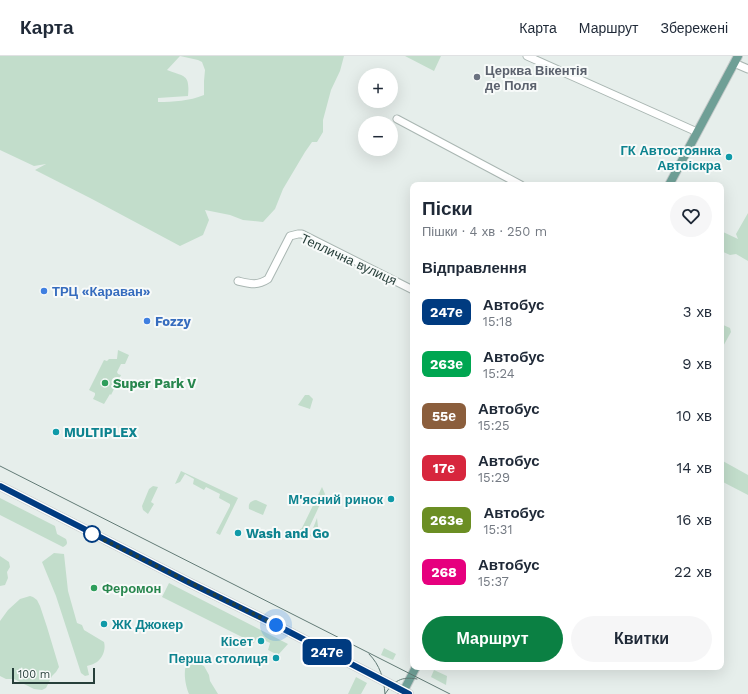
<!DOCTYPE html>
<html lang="uk">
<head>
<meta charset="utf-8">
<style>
	body { margin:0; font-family:"Work Sans",sans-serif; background:#f6f6f7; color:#1f2937; height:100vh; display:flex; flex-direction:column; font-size:15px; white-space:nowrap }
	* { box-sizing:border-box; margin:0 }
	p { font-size:13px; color:#747a83 }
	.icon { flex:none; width:22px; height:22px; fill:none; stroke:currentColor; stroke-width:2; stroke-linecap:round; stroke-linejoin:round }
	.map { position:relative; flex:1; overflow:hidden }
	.drawer { position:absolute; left:410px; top:126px; width:314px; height:488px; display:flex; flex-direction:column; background:#fff; border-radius:8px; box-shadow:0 4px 16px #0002 }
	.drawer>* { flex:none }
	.badge { padding:0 8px; border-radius:6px; font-size:14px; line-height:26px }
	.fabs { position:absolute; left:358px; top:12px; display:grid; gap:8px }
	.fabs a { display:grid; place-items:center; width:40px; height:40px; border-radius:50%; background:#fff; box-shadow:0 4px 16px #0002; font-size:20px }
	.scale { position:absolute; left:12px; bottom:10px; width:83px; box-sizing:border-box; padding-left:4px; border:2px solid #273f3a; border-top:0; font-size:11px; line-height:14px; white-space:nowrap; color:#273f3a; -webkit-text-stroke:3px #f7faf9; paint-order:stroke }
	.you { position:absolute; width:20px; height:20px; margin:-10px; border:3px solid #fff; border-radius:50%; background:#1a73e8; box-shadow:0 0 0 6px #1a73e833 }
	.map>.badge { position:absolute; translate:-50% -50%; box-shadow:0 0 0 2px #fff }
	h2 { padding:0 12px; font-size:15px; line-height:36px }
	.round { display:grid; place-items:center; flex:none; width:42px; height:42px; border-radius:21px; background:#f6f6f7 }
	.overview { display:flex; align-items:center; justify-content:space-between; height:68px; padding:0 12px }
	h1 { font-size:19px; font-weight:600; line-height:30px }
	.action { display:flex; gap:8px; margin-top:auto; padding:8px 12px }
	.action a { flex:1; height:46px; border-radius:24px; background:#0b8043; color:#fff; font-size:16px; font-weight:600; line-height:46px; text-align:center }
	.action a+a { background:#f6f6f7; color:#1f2937 }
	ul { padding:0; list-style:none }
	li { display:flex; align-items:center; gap:12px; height:52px; padding:0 12px }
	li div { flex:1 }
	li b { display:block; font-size:15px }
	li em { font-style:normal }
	li .badge { min-width:44px; font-weight:700; text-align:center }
	header { display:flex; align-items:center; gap:24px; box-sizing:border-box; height:56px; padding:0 20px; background:#fff; border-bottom:1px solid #e0e1e3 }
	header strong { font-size:19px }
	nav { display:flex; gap:22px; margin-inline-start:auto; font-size:14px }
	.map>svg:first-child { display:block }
</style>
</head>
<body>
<header>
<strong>Карта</strong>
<nav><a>Карта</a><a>Маршрут</a><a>Збережені</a></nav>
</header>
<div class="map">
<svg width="748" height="638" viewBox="0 0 748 638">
	<rect width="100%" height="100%" fill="#e6eeeb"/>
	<!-- green -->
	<path fill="#c2ddcb" d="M0,0h180l-13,14c18,7 23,4 21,26l-30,2v4c16,0 31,-1 46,-7v-14l1,-11 -3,-8 -4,-2 -18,-4h164l-4,15 -9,19 -8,30v12l-6,10h-5l-7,10 -22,37 -8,20 -12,13 -20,-2 -13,-5 -25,-5 4,10 -6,15 -23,11 -88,-47 -57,-29 11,-6 -12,2 -34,-16z
		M405,0h36l-7,15z
		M748,157v48l-12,-7 -6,1 -9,-4v-20l17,8 -2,-5z
		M721,268l9,4 1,4 -10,18z
		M118,294l11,5 -4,9h-4l-4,8 1,2 3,1 -10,20 -1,-1 -6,10 -11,-5 2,-4v-2l-6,-3 15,-30 3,1 2,-2h8z
		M305,339h4l4,4 -3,10 -12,-4z
		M721,404l27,15v20l-27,-14z
		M181,415l57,27 -18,37 -4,-2 14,-27v-2l-11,-6 1,-4 -14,-7 -2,3 -11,-6 1,-5 -9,-5 -5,8 -5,2z
		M153,430l5,1 -7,15 3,2 -6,10 -5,-4 -1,-4 7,-17z
		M322,431l3,7 -18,38 -3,2 -6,-3 4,-3z
		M0,442l55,28 2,8 9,5c2,5 1,6 -3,8l-63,-32z
		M256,444l11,5 -4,10 -14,-6c-1,-6 2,-8 7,-9z
		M317,462l1,9v12l-8,-3z
		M54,497l10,1 4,37 9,32 5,2 2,5 20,12c2,7 -1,15 -7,20 -3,2 -7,3 -10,4l2,9 -4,1 -4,-3 -25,-77 -14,-34z
		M0,500l9,6 1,5 -3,5 1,6 -3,7 -5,1z
		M169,527l119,61 -10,11 -10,-5 2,-7 -13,-6 -3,6 -92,-46z
		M30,540l3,1 4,3 3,6 7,21 12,40 -3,5 -4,4 -6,12 -4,2 -8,-1 -20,-10h-8l-6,-3v-55l8,-11 12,-11z
		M384,592l12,6 -3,6 -12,-5z
		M189,604l15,6 5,9 1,6 8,13h-29c-4,-9 -7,-27 0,-34z
		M434,614l13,6 -1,9 -15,-8z
		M356,621l11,6 -6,11h-13z"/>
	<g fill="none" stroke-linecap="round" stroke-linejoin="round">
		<defs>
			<path id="minor" d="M527,0l170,76
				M734,7l14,6
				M397,63l124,66
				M238,225c13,3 19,5 30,-2l22,-43 8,-2h4l111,56"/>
			<path id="major" d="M669,129l69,-129
				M0,430l190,97 86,42 133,69
				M402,638l14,-27"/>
		</defs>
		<!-- minor casing -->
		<use href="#minor" stroke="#a9b6b2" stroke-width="9"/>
		<!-- major casing -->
		<use href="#major" stroke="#c3c9c8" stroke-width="10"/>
		<!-- minor -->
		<use href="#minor" stroke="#fff" stroke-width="7"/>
		<!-- major -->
		<use href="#major" stroke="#6f9f96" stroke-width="8"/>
		<!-- tram -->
		<path stroke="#617a75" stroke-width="1" d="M0,410l450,228
			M369,598c11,11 15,25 16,40
			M385,638c9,-13 16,-18 32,-15"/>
	</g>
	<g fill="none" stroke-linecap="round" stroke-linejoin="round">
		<defs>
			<path id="line" d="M0,430l190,97 86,42 133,69"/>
		</defs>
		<!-- line casing -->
		<use href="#line" stroke="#fff" stroke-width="9"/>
		<!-- line -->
		<use href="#line" stroke="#003b80" stroke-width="6"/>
		<!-- walk -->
		<path stroke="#273f3a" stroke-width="4" stroke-dasharray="0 7.2" d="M92,478l184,91"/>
	</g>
	<!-- markers -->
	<circle fill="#6b7280" stroke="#f7faf9" stroke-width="1.5" cx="477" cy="21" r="4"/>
	<g fill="#0f9aa8" stroke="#f7faf9" stroke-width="1.5">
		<circle cx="729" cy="101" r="4"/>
		<circle cx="56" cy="376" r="4"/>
		<circle cx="391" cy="443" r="4"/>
		<circle cx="238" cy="477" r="4"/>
		<circle cx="104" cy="568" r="4"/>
		<circle cx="261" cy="585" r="4"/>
		<circle cx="276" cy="602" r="4"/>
	</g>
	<g fill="#3f7fe0" stroke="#f7faf9" stroke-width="1.5">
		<circle cx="44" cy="235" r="4"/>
		<circle cx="147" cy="265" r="4"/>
	</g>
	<g fill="#2e9e5b" stroke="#f7faf9" stroke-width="1.5">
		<circle cx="105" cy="327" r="4"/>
		<circle cx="94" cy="532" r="4"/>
	</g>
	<circle fill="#fff" stroke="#003b80" stroke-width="2" cx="92" cy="478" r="8"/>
	<g text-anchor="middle" stroke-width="4" stroke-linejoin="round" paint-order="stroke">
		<!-- worship labels -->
		<g font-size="13" font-weight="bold" fill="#5b616d" stroke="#f7faf9" text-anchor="start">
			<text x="485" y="19">Церква Вікентія<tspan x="485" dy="15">де Поля</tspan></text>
		</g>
		<!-- culture labels -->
		<g font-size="13" font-weight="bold" fill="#0d838f" stroke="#f7faf9" text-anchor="end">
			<text x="721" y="99">ГК Автостоянка<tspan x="721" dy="15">Автоіскра</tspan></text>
			<text x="64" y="381" text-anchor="start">MULTIPLEX</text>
			<text x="383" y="448">М'ясний ринок</text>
			<text x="246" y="482" text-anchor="start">Wash and Go</text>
			<text x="112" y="573" text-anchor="start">ЖК Джокер</text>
			<text x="253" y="590">Кісет</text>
			<text x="268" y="607">Перша столиця</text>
		</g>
		<!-- street labels -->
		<g font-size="13" fill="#273f3a" stroke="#f7faf9">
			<text transform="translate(349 203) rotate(25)" y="5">Теплична вулиця</text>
		</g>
		<!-- shop labels -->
		<g font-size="13" font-weight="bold" fill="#366cbe" stroke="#f7faf9" text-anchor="start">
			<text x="52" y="240">ТРЦ «Караван»</text>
			<text x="155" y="270">Fozzy</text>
		</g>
		<!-- leisure labels -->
		<g font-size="13" font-weight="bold" fill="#27864d" stroke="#f7faf9" text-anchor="start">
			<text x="113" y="332">Super Park V</text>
			<text x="102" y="537">Феромон</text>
		</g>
	</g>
</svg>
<div class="fabs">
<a>+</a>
<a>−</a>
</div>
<div class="scale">100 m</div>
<div class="you" style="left:276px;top:569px"></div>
<b class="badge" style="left:327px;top:596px;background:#003b80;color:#fff">247е</b>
<section class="drawer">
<div class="overview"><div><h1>Піски</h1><p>Пішки · 4 хв · 250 m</p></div><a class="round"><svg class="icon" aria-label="heart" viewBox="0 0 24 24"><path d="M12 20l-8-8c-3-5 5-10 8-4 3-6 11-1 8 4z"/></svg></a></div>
<h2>Відправлення</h2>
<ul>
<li><span class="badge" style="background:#003b80;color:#fff">247е</span><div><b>Автобус</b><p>15:18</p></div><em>3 хв</em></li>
<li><span class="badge" style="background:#00a651;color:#fff">263е</span><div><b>Автобус</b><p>15:24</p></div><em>9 хв</em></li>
<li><span class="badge" style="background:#8b5e3c;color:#fff">55е</span><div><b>Автобус</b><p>15:25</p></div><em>10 хв</em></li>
<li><span class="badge" style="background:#d7263d;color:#fff">17е</span><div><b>Автобус</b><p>15:29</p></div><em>14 хв</em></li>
<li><span class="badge" style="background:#6b8e23;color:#fff">263e</span><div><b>Автобус</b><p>15:31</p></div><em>16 хв</em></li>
<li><span class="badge" style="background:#e6007e;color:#fff">268</span><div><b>Автобус</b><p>15:37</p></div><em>22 хв</em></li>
</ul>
<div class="action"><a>Маршрут</a><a>Квитки</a></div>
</section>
</div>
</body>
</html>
